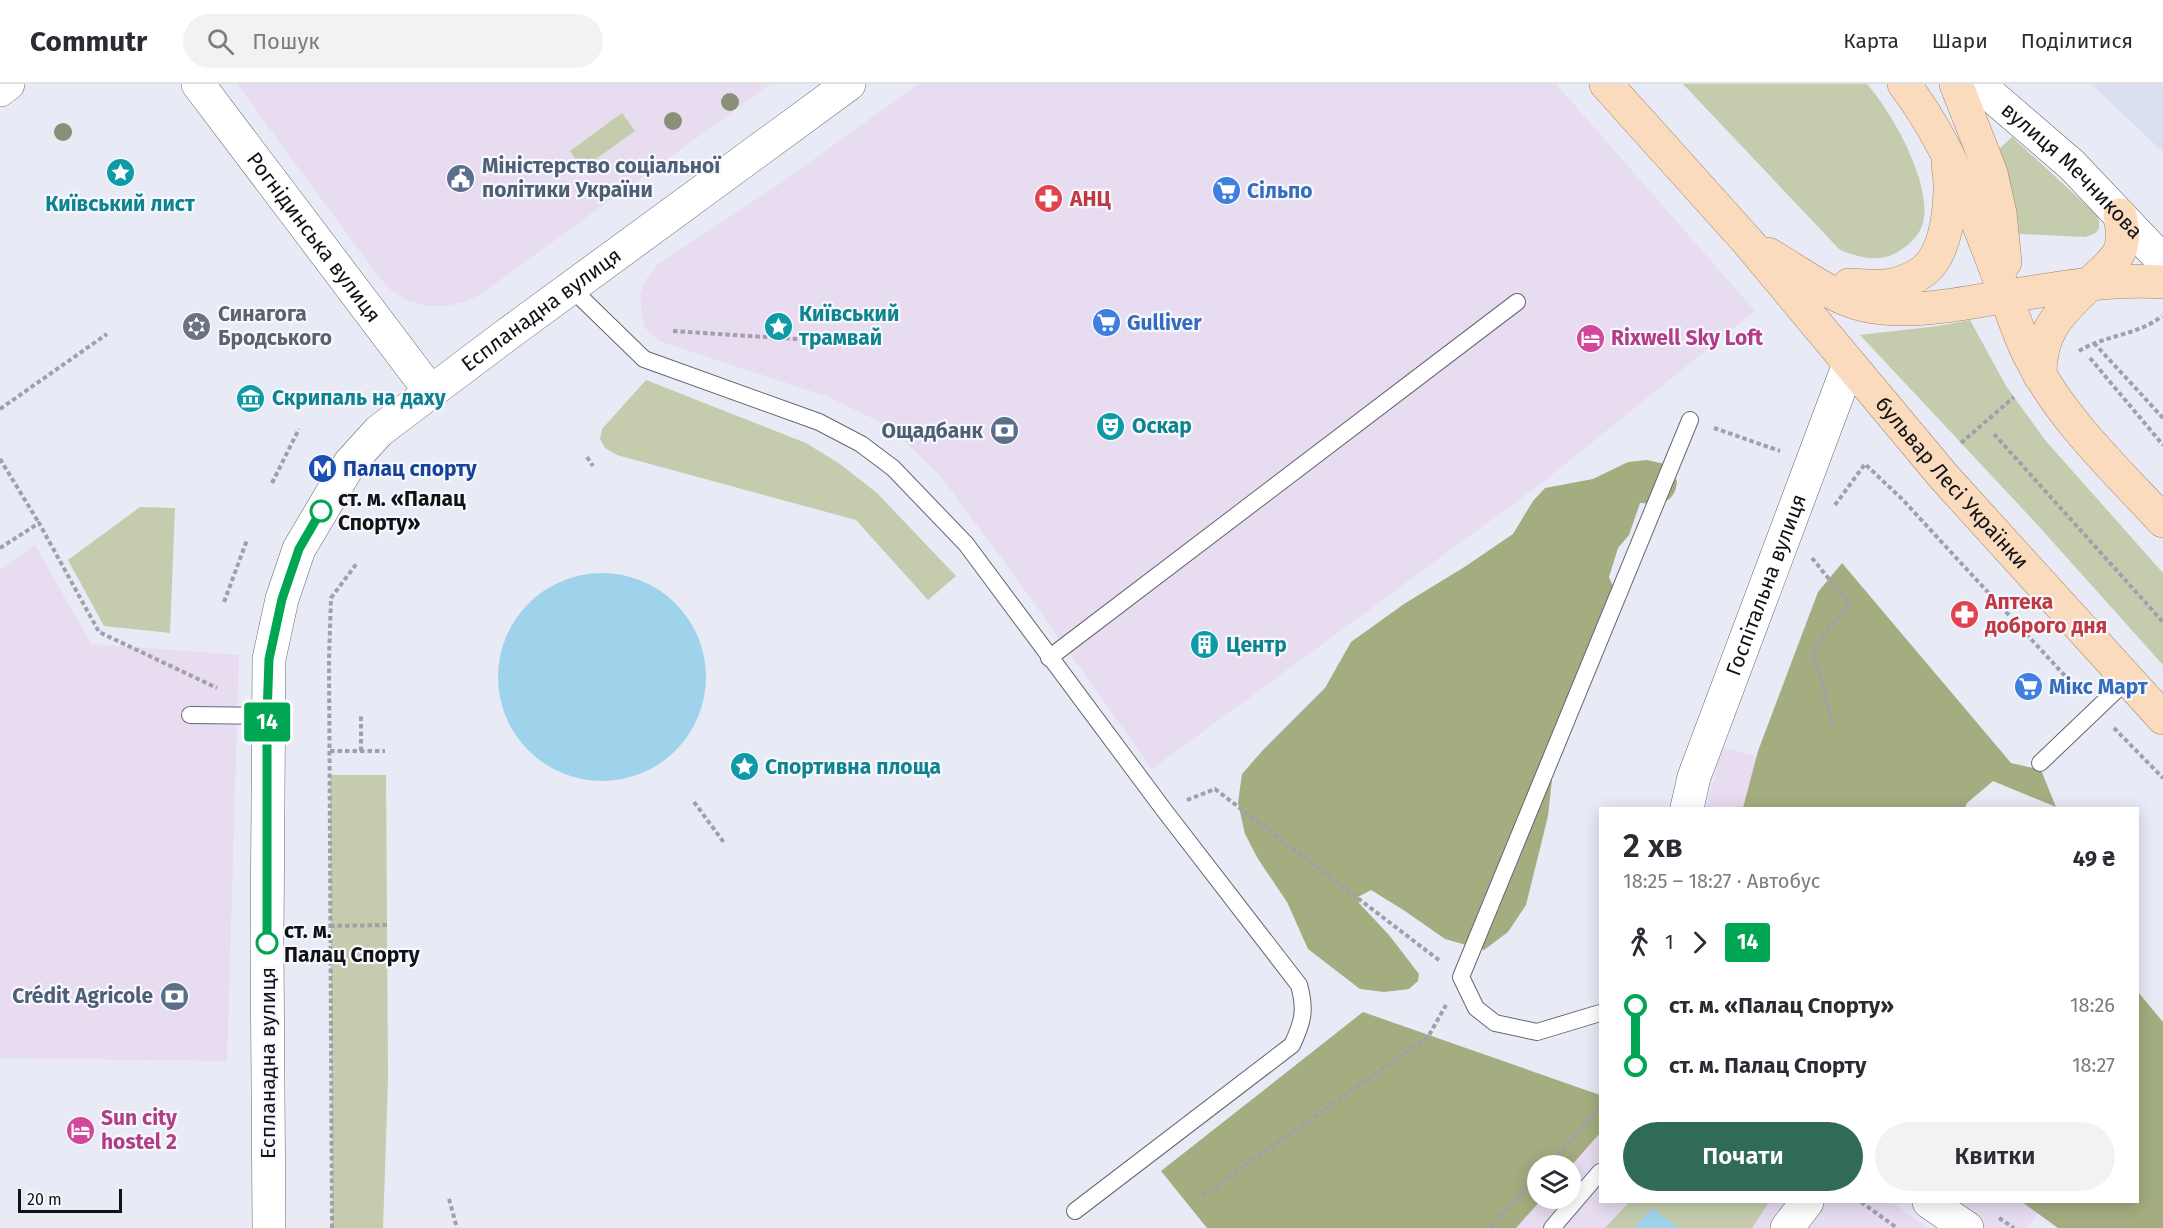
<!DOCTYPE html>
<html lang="uk">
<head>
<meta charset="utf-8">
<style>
	body { margin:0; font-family:"Fira Sans",sans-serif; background:#f2f2f3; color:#2b2b33; height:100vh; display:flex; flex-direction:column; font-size:22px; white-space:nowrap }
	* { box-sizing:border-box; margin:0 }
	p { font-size:20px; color:#7c7c81 }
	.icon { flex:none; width:33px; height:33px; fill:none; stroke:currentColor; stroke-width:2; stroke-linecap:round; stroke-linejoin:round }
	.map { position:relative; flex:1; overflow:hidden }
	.side { position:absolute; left:1599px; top:723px; width:540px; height:396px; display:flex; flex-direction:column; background:#fff; border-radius:0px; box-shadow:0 3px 15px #0003 }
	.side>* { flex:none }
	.badge { padding:0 12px; border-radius:4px; font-size:21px; line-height:39px }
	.controls { position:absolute; left:1527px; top:1071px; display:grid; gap:12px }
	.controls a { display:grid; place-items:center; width:54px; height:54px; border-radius:50%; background:#fff; box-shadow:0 3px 15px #0003; font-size:30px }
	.scale { position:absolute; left:18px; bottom:15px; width:104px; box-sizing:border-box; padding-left:6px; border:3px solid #111216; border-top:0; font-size:16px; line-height:21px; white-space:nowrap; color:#111216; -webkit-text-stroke:4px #f7f8fd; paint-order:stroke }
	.map>.badge { position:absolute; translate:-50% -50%; box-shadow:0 0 0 3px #fff }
	.legs { display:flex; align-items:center; gap:9px; height:66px; padding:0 24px; font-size:20px }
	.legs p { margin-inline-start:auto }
	.overview { display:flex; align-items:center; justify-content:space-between; height:102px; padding:0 24px }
	h1 { font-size:33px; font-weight:600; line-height:45px }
	.cta { display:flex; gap:12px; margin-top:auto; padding:12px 24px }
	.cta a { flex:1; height:69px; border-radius:36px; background:#2f6b56; color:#fff; font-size:24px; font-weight:600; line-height:69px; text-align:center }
	.cta a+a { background:#f2f2f3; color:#2b2b33 }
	ul { padding:0 24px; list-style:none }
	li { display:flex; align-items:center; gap:21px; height:60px; font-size:22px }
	li i { display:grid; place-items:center; width:9px; height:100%; margin:0 8px; background:currentColor }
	li i::after { content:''; width:15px; height:15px; margin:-8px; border:4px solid; border-radius:50%; background:#fff }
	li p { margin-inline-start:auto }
	li:first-child i { background:linear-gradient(#0000 50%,currentColor 0) }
	li:last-child i { background:linear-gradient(currentColor 50%,#0000 0) }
	header { display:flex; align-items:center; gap:36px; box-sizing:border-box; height:84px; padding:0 30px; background:#fff; border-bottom:2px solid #e1e1e2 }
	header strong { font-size:28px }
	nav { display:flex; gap:33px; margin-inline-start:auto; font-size:21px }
	.search { width:420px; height:54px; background:#f2f2f3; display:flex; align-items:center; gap:15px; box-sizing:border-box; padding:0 21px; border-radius:33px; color:#7c7c81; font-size:22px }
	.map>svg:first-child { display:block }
</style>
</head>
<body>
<header>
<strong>Commutr</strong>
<div class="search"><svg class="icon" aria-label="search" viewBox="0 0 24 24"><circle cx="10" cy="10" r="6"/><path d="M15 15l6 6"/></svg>Пошук</div>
<nav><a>Карта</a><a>Шари</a><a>Поділитися</a></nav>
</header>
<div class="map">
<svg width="2163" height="1144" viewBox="0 0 2163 1144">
	<rect width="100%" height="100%" fill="#e8eaf6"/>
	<!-- commercial -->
	<path fill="#e8dcf0" d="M237,0h534l-289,209 -17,9 -19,4h-19l-19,-5 -17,-11 -13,-14z
		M918,0h638l199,227 -216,174 -387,284 -143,-201 -68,-91 -35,-34 -32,-24 -45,-22 -170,-56 -14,-13 -3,-13 -2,-22 7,-15 11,-14 123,-81z
		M35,461l56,99 148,11 -12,406 -227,-3v-488z
		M1722,664l30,7 70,53h-116z
		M1600,1032v86h292l36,26h-444l54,-30h32v-32z
		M1946,1118h99l-18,26h-41z"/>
	<!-- built -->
	<path fill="#dbdff2" d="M2091,0h72v68z"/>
	<!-- green -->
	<path fill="#c4ccad" d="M1683,0h184c25,29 62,94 57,133 -1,12 -9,23 -19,30 -21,17 -42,12 -65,3z
		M622,29l13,18 -53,38 -12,-18z
		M2012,53l85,78c5,13 2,19 -12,22l-66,-3 -23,-82z
		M1970,236l36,66 39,54 118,133v92l-129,-144 -174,-186 78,-9z
		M646,296l160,63 34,21 37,29 79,83 -28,24 -72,-80 -239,-65 -12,-7 -5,-9 2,-10z
		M140,423l35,1 -5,125 -66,-7 -36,-66z
		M330,691h56l2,304 -5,149h-51z
		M1629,1118h140l-17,26h-147z"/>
	<!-- forest -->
	<path fill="#a3ad80" d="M1647,376l18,4 12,17c-2,24 -18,23 -37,22l-11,32 -11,13 -9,29 11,26 -67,167 -5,46 -22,89 -18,27 -24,18 -39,-11 -40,-28 -34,-21 -13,7 1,6 30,32 30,39 -1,7 -9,8 -25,3 -24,-3 -52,-40 -21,-47 -29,-43 -13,-25 -7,-31 4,-29 21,-24 62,-62 26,-46 53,-38 62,-38 47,-32 20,-33 12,-13 48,-9 35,-17z
		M1842,479l169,200 30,7 15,37 -63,-26 -26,22 -2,5h-222l15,-57 60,-159z
		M2138,908l25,30v206h-105l-36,-26h116z
		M1363,928l237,83v38l-29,33h-33v32l4,1 -26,29h-309l-46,-57z"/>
	<!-- water -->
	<path fill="#9fd3eb" d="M498 593a104 104 0 1 1 208 0a104 104 0 1 1-208 0Z
		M1652,1124l27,20h-45z"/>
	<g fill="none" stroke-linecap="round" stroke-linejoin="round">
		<defs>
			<path id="lane" d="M571,204l73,71 175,63 42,22 32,24 73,76 198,266 135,175c7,25 4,37 -7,60l-217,166
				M1049,574l468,-356
				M190,631l77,1
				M2040,679l88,-84
				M1600,929l-63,19 -42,-9 -19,-15 -15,-31 229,-557
				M1552,1144l48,-56"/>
			<g id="street">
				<path id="s1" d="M1687,724l7,-31 155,-413"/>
				<path d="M1929,1118l38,26"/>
				<path d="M1787,1144l20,-26"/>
			</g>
			<g id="secondary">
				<path id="s2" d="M198,0l232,307"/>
				<path id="s3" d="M1978,0l94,81 91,96"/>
				<path d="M0,6l8,-6"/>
				<path id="s4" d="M269,1144l-2,-285 2,-284 13,-60 17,-50 51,-86 29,-32 126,-95 344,-252"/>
			</g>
			<g id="primary">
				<path id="s5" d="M1606,0l142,158 197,236 218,240"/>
				<path d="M1904,0c45,59 71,130 97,199 9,24 17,49 28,72 32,64 86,114 134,166"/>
				<path d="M1956,0l35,89 9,40 5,49"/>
				<path d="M1768,170c28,16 66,45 96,51 42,9 86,1 127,-6 57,-9 114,-21 172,-17"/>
				<path d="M1849,201c13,0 29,3 42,0 12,-2 24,-7 34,-15 24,-21 28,-77 23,-106"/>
				<path d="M2040,292c-1,-50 26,-68 58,-100 7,-7 17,-15 21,-24 6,-12 3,-24 1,-37"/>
			</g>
		</defs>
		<!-- lane casing -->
		<use href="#lane" stroke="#656772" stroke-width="18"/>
		<!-- street casing -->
		<use href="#street" stroke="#656772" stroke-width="34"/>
		<!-- secondary casing -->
		<use href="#secondary" stroke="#656772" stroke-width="34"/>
		<!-- primary casing -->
		<use href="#primary" stroke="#a78566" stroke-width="34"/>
		<!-- path -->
		<path stroke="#9fa0aa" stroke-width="4" stroke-dasharray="4.5 3" stroke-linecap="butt" d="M673,247l138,9
			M2094,259l69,75
			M2079,267c26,-16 60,-16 83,-35
			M2090,274l73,87
			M0,325l107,-75
			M1714,344l66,23
			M1994,350l169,188
			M1961,359l53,-46
			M587,373l6,9
			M0,375l39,64
			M272,399l27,-54
			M1835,421l30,-41 37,35 176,191
			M0,464l39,-25 60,109 118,56
			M1812,474l37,46 -29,36 -6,15 19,69
			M224,518l23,-62
			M2114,644l49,50
			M330,667h55
			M361,667v-35
			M1187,716l28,-11 225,172
			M694,718l31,42
			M330,842l57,-1
			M1547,1082l53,-59
			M1203,1111l225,-158 18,-32
			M449,1115l8,29
			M1861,1118l36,26
			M1999,1134l15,10
			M332,1144l-3,-570 2,-60 26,-35
			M1490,1144l48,-52"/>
		<!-- lane -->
		<use href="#lane" stroke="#fff" stroke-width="16"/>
		<!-- street -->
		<use href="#street" stroke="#fff" stroke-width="33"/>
		<!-- secondary -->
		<use href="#secondary" stroke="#fff" stroke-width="33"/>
		<!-- primary -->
		<use href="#primary" stroke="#fbdbbd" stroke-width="33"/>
	</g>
	<!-- trees -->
	<g fill="#8a8f78">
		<circle cx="730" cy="18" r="9"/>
		<circle cx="673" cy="37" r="9"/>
		<circle cx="63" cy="48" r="9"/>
	</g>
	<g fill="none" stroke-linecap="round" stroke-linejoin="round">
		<defs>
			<path id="line-1" d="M267,859v-227l2,-57 13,-60 17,-50 22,-38"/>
		</defs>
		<!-- line-1 casing -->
		<use href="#line-1" stroke="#fff" stroke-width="14"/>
		<!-- line-1 -->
		<use href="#line-1" stroke="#00a651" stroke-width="9"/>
	</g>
	<!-- icons -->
	<defs>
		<symbol id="sight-disc" viewBox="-11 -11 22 22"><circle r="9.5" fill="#0f9aa8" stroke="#f7f8fd"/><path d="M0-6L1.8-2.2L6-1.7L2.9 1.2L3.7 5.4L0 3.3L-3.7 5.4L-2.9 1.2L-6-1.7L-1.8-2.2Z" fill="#fff"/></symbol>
		<symbol id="civic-disc" viewBox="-11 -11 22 22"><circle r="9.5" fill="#5c6f8a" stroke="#f7f8fd"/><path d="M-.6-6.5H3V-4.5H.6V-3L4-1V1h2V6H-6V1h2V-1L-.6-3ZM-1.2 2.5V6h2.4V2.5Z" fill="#fff"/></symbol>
		<symbol id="supermarket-disc" viewBox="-11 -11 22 22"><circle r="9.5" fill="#3f7fe0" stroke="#f7f8fd"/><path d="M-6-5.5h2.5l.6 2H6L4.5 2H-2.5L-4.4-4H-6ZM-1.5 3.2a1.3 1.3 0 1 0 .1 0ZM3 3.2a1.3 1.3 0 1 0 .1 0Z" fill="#fff"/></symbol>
		<symbol id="pharmacy-disc" viewBox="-11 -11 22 22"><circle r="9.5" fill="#e0444e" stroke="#f7f8fd"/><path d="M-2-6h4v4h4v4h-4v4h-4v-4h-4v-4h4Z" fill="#fff"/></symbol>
		<symbol id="synagogue-disc" viewBox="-11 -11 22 22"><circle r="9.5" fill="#6b7280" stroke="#f7f8fd"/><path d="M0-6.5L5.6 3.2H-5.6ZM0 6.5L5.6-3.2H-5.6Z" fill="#fff"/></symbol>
		<symbol id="hotel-disc" viewBox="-11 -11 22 22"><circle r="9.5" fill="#d1479c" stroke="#f7f8fd"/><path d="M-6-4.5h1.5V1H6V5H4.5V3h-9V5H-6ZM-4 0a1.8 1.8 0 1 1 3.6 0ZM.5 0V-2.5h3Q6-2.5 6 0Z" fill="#fff"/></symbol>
		<symbol id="museum-disc" viewBox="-11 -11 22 22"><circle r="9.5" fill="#0f9aa8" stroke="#f7f8fd"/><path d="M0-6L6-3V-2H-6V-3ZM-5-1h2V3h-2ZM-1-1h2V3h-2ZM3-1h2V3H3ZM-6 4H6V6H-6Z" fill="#fff"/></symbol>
		<symbol id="theatre-disc" viewBox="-11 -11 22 22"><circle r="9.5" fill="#0f9aa8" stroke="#f7f8fd"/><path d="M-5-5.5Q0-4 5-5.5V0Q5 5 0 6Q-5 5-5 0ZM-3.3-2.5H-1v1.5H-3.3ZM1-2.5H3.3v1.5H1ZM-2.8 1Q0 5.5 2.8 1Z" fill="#fff"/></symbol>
		<symbol id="bank-disc" viewBox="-11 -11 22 22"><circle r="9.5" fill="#5c6f8a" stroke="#f7f8fd"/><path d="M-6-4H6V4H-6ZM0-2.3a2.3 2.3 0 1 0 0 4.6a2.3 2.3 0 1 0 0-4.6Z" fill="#fff"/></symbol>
		<symbol id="metro-disc" viewBox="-11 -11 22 22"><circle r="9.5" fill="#1a4fb4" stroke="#f7f8fd"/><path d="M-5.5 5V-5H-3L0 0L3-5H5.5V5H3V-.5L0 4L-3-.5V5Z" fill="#fff"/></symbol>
		<symbol id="building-disc" viewBox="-11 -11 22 22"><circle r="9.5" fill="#0f9aa8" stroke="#f7f8fd"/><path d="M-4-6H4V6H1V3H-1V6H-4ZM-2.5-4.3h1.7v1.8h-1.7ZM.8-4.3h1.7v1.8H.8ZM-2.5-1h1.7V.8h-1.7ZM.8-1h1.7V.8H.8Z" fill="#fff"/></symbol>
	</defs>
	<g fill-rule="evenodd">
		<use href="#sight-disc" x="104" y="72" width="33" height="33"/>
		<use href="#civic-disc" x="444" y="78" width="33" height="33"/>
		<use href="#supermarket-disc" x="1210" y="90" width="33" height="33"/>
		<use href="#pharmacy-disc" x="1032" y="98" width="33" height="33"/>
		<use href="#supermarket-disc" x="1090" y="222" width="33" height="33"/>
		<use href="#synagogue-disc" x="180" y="226" width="33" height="33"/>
		<use href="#sight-disc" x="762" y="226" width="33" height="33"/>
		<use href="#hotel-disc" x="1574" y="238" width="33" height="33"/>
		<use href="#museum-disc" x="234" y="298" width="33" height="33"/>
		<use href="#theatre-disc" x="1094" y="326" width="33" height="33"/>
		<use href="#bank-disc" x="988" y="330" width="33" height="33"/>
		<use href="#metro-disc" x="306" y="368" width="33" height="33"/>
		<use href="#pharmacy-disc" x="1948" y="514" width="33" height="33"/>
		<use href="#building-disc" x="1188" y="544" width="33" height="33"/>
		<use href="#supermarket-disc" x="2012" y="586" width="33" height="33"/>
		<use href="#sight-disc" x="728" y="666" width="33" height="33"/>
		<use href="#bank-disc" x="158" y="896" width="33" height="33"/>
		<use href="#hotel-disc" x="64" y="1030" width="33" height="33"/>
	</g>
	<!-- markers -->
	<g fill="#fff" stroke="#00a651" stroke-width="3">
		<circle cx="321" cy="427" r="10"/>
		<circle cx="267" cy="859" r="10"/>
	</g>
	<g text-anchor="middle" stroke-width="4.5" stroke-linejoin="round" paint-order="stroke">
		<!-- service labels -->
		<g font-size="21" font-weight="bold" fill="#4e5e75" stroke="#f7f8fd" text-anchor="end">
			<text x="482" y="89" text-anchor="start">Міністерство соціальної<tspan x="482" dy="24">політики України</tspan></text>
			<text x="983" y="354">Ощадбанк</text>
			<text x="153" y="919">Crédit Agricole</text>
		</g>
		<!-- street labels -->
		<g font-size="21" fill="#111216" stroke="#f7f8fd">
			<text dy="7" stroke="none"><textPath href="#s3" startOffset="128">вулиця Мечникова</textPath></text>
			<text dy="7" stroke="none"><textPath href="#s2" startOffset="192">Рогнідинська вулиця</textPath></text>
			<text dy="7" stroke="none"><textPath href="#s4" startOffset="1029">Еспланадна вулиця</textPath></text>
			<text dy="7" stroke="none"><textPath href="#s5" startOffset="528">бульвар Лесі Українки</textPath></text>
			<text dy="7" stroke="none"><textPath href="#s1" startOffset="237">Госпітальна вулиця</textPath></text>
			<text transform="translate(268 979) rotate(-90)" y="7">Еспланадна вулиця</text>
		</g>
		<!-- shop labels -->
		<g font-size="21" font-weight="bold" fill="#366cbe" stroke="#f7f8fd" text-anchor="start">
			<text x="1247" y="114">Сільпо</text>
			<text x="1127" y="246">Gulliver</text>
			<text x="2049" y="610">Мікс Март</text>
		</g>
		<!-- health labels -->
		<g font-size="21" font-weight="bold" fill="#be3a42" stroke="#f7f8fd" text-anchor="start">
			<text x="1070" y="122">АНЦ</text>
			<text x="1985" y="525">Аптека<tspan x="1985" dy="24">доброго дня</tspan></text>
		</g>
		<!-- culture labels -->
		<g font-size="21" font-weight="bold" fill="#0d838f" stroke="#f7f8fd" text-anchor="start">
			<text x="120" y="127" text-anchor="middle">Київський лист</text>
			<text x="799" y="237">Київський<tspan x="799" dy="24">трамвай</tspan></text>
			<text x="272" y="321">Скрипаль на даху</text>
			<text x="1132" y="349">Оскар</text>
			<text x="1226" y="568">Центр</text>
			<text x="765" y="690">Спортивна площа</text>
		</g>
		<!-- worship labels -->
		<g font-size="21" font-weight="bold" fill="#5b616d" stroke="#f7f8fd" text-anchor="start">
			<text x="218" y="237">Синагога<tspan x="218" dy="24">Бродського</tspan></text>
		</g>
		<!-- hotel labels -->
		<g font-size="21" font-weight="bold" fill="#b23c85" stroke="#f7f8fd" text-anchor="start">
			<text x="1611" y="261">Rixwell Sky Loft</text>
			<text x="101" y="1041">Sun city<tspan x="101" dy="24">hostel 2</tspan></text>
		</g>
		<!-- transit labels -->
		<g font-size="21" font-weight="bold" fill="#164399" stroke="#f7f8fd" text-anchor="start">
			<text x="343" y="392">Палац спорту</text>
		</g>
		<!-- stop labels -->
		<g font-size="21" font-weight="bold" fill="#111216" stroke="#f7f8fd" text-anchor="start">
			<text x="338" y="422">ст. м. «Палац<tspan x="338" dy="24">Спорту»</tspan></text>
			<text x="284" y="854">ст. м.<tspan x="284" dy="24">Палац Спорту</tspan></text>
		</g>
	</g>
</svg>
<div class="controls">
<a><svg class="icon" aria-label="layers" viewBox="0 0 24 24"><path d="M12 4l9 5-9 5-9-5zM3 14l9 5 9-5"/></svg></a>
</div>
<div class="scale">20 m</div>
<b class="badge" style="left:267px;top:638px;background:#00a651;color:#fff">14</b>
<section class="side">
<div class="overview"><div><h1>2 хв</h1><p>18:25 – 18:27 · Автобус</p></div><b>49 ₴</b></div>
<div class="legs"><svg class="icon" aria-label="walk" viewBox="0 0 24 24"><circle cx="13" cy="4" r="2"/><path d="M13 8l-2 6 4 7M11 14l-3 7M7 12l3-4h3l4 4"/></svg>1<svg class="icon" aria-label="forward" viewBox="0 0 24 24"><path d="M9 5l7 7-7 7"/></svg><b class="badge" style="background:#00a651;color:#fff">14</b></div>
<ul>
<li><i style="color:#00a651"></i><b>ст. м. «Палац Спорту»</b><p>18:26</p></li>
<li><i style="color:#00a651"></i><b>ст. м. Палац Спорту</b><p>18:27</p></li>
</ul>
<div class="cta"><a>Почати</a><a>Квитки</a></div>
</section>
</div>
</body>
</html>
